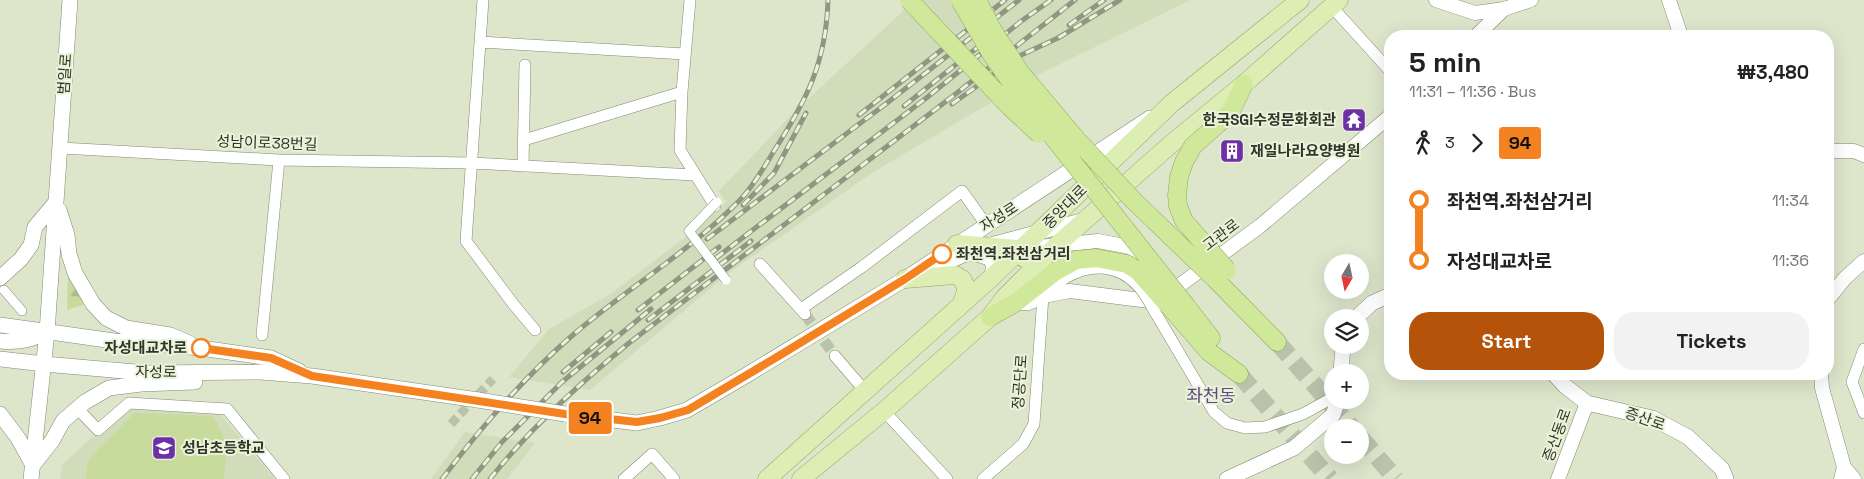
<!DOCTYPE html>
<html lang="en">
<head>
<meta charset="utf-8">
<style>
	body { margin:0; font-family:"Space Grotesk","Noto Sans KR",sans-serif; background:#f2f2f2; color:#222; height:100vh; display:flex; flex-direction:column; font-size:19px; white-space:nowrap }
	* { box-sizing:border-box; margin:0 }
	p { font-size:16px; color:#767676 }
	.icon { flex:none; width:28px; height:28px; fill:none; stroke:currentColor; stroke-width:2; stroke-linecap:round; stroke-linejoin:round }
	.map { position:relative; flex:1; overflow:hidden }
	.drawer { position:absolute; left:1384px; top:30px; width:450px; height:350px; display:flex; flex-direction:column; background:#fff; border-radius:20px; box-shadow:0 5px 20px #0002 }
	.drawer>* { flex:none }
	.badge { padding:0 10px; border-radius:4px; font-size:18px; line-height:32px }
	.needle { width:32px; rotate:189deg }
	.buttons { position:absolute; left:1324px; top:254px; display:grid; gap:10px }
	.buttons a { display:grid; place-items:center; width:45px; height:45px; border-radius:50%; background:#fff; box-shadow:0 5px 20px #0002; font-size:25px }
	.map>.badge { position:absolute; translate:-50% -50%; box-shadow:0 0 0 2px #fff }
	.legs { display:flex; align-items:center; gap:8px; height:55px; padding:0 25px; font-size:16px }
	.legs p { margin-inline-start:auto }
	.head { display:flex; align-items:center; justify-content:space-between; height:85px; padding:0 25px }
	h1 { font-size:28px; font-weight:600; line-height:38px }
	.primary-button { display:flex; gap:10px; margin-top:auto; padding:10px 25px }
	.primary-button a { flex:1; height:58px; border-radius:20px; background:#b45309; color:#fff; font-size:20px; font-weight:600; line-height:58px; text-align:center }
	.primary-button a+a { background:#f2f2f2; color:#222 }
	ul { padding:0 25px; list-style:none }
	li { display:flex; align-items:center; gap:18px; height:60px; font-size:19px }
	li i { display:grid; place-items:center; width:8px; height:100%; margin:0 6px; background:currentColor }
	li i::after { content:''; width:12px; height:12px; margin:-6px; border:4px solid; border-radius:50%; background:#fff }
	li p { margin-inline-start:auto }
	li:first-child i { background:linear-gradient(#0000 50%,currentColor 0) }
	li:last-child i { background:linear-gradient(currentColor 50%,#0000 0) }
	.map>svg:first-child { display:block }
</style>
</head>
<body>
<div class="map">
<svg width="1864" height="479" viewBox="0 0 1864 479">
	<defs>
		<pattern id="forest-firs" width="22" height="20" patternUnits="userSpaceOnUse" patternTransform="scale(1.25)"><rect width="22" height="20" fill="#c7db9d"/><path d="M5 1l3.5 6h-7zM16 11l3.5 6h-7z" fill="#abbd87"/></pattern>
	</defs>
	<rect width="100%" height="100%" fill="#dde6cb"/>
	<!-- built -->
	<path fill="#d1dcba" d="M911,0h279l-156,77 -162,96 -142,99 -140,118 -81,-13 40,-48 63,-36 71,-54 43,-37 -7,-11 78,-82 101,-93z
		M129,403l86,5 60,71h-215l2,-14z
		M465,432l70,11 -28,36h-76z"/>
	<!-- green -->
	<path fill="#c7db9d" d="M134,413l79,3 14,28 -3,35h-138l2,-19z"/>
	<!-- forest -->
	<path fill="url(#forest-firs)" d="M68,274l18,30 -19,6z"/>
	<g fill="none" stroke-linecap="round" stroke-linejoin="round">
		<!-- pedestrian-tunnel -->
		<path stroke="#bbc2ab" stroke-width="9" stroke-dasharray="9 4.5" stroke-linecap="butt" d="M451,424l42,-45"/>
		<!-- minor-tunnel -->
		<path stroke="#bbc2ab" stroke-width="11" stroke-dasharray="11 5.5" stroke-linecap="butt" d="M805,314l30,42"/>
		<!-- trunk-tunnel -->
		<path stroke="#bbc2ab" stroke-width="18" stroke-dasharray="18 9" stroke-linecap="butt" d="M1277,342l75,86
			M1239,374l91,105
			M1360,437l36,42"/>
		<defs>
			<path id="pedestrian" d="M4,290l18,21"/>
			<path id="minor" d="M483,0l-17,241 48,64 21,25
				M690,0l-8,92 -2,58 35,56
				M1332,7l58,64
				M480,42l205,12
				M524,140l158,-48
				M61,148l218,12 193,3 222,12
				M523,166l2,-101
				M760,264l45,50
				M801,309l61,-42 100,-76 25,35
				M1158,317l56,95 13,11 18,5 20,-1 38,-13 29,-16
				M262,335l17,-175
				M1864,349l-12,33 12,31
				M835,356l30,35
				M77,408l21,22 31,-27 98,6 57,70
				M884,411l63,68
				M624,479l28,-25 22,25
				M983,479l40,-35 11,-20 9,-128 22,-18"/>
			<path id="tertiary" d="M1436,0l39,13 29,-4
				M1669,0l12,36
				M1476,36l28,-27 27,-9
				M1828,151h26l10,4
				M1019,249l79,-8 32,6 14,10
				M1828,299l17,-21 19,-17
				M1015,303h14l14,-7 27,-5 87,11 103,-76 130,-110
				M1821,374l1,14 22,79 -3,12
				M1844,467l10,12
				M1558,479l29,-76"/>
			<path id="secondary" d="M59,210l8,25 2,19 6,19 18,31 13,14 20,10 44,7 19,8
				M967,254h10l13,4 4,8 -3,12
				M936,266l47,-19 102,-27
				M0,278l21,-19 10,-14 4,-18 21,-25
				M1356,318l16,-15 18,-8
				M0,325l114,16 87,7 70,10 28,13
				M0,341c18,2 31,-1 47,-9
				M0,359l44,5 103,9 113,-1 52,4 166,24
				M1341,372l2,-27
				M1554,374l11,12 22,17 65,15 36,19 34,32 4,10
				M0,414l18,24 15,27
				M565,414l72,9 23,-5 27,-8 58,-34 160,-97 245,-161
				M33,465l19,-24 11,-20 22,-19 24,-14 32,-4 54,-2
				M31,479l16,-147 23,-332
				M1227,479l67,-31 39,-33 5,-15"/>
			<path id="primary" d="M957,244l62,5 5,9
				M905,279l50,-4 7,4 5,10 -6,16
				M767,479l224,-201 181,-175 128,-103
				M801,479l83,-68 106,-94 15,-20 52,-52 114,-101 73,-60 95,-84"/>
			<path id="trunk" d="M1219,123l12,-12 13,-27
				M1216,280l61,62
				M1187,307l24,31
				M1177,315l32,37 30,22
				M990,317l25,-14 41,-32"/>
		</defs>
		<!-- pedestrian casing -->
		<use href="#pedestrian" stroke="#828a72" stroke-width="10"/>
		<!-- minor casing -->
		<use href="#minor" stroke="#828a72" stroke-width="12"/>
		<!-- tertiary casing -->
		<use href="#tertiary" stroke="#828a72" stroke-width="15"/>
		<!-- secondary casing -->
		<use href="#secondary" stroke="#828a72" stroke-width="16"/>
		<!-- primary casing -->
		<use href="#primary" stroke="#91a563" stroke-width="19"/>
		<!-- trunk casing -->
		<use href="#trunk" stroke="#91a563" stroke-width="19"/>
		<!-- pedestrian -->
		<use href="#pedestrian" stroke="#fff" stroke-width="9"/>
		<!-- minor -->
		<use href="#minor" stroke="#fff" stroke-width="11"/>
		<!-- tertiary -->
		<use href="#tertiary" stroke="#fff" stroke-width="14"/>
		<!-- secondary -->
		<use href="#secondary" stroke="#fff" stroke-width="15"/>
		<!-- primary -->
		<use href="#primary" stroke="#dceeb3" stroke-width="18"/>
		<!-- trunk -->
		<use href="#trunk" stroke="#d0e89a" stroke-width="18"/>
		<defs>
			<path id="rail" d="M1069,25l35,-25
				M952,104l67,-48 39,-18 62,-38
				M904,106l84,-67
				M859,115l146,-115
				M743,205l31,-32 32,-60
				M707,239l180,-136 132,-103
				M716,258l209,-159 95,-77 31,-22
				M638,310l81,-63
				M648,320l103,-79
				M563,372l48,-40
				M442,479c40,-53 82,-102 132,-145 54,-46 116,-83 165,-133 14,-14 25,-34 35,-50 33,-52 52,-88 54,-151
				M472,479l30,-37 60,-60 89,-73
				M490,479c40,-51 89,-95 139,-136l324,-247 122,-96"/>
		</defs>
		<!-- rail casing -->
		<use href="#rail" stroke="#8f9682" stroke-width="5"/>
		<!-- rail -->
		<use href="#rail" stroke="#eaf3d8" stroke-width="3" stroke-dasharray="9" stroke-linecap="butt"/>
		<defs>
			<path id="pedestrian-bridge" d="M717,202l-28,29 37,49"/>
			<path id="minor-bridge" d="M1065,278c26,-15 54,-14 74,9 8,9 13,21 19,30"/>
			<path id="secondary-bridge" d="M478,400l87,14"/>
			<path id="trunk-bridge" d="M909,0l101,107 29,27
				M960,0l32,55 31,44 164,208
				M977,0l16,31 27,41 58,69 56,60 82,79
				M1219,123l-26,23 -9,16 -5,15 -2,18 1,11 6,15 43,49
				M1056,271l20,-11 20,-2 31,6 11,7 39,44"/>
		</defs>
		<!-- pedestrian-bridge casing -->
		<use href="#pedestrian-bridge" stroke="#828a72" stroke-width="10" stroke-linecap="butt"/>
		<!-- minor-bridge casing -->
		<use href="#minor-bridge" stroke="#828a72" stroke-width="12" stroke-linecap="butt"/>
		<!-- secondary-bridge casing -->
		<use href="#secondary-bridge" stroke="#828a72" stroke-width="16" stroke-linecap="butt"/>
		<!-- trunk-bridge casing -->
		<use href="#trunk-bridge" stroke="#91a563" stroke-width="19" stroke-linecap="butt"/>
		<!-- pedestrian-bridge -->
		<use href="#pedestrian-bridge" stroke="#fff" stroke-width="9"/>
		<!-- minor-bridge -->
		<use href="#minor-bridge" stroke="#fff" stroke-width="11"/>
		<!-- secondary-bridge -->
		<use href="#secondary-bridge" stroke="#fff" stroke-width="15"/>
		<!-- trunk-bridge -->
		<use href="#trunk-bridge" stroke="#d0e89a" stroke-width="18"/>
	</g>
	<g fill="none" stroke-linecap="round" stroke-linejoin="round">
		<defs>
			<path id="line-1" d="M201,348l70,10 41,18 253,38 72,8 23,-4 28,-8 89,-53 128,-78 37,-25"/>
		</defs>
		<!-- line-1 casing -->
		<use href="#line-1" stroke="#fff" stroke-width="11"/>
		<!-- line-1 -->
		<use href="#line-1" stroke="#f58220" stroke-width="8"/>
	</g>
	<!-- icons -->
	<defs>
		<symbol id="temple-square" viewBox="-11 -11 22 22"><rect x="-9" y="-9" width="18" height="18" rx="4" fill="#6c31a7" stroke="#eaf3d8"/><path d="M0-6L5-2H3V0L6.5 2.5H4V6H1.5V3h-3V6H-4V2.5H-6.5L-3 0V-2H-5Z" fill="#fff"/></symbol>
		<symbol id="building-square" viewBox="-11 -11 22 22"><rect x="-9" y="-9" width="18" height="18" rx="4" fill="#6c31a7" stroke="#eaf3d8"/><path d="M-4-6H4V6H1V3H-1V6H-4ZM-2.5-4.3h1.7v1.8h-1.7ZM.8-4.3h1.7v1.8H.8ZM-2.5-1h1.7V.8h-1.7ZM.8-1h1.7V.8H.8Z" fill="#fff"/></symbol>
		<symbol id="school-square" viewBox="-11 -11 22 22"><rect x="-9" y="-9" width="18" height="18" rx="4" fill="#6c31a7" stroke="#eaf3d8"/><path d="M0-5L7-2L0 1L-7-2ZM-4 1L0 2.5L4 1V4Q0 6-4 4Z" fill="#fff"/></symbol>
	</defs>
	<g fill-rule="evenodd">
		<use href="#temple-square" x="1340" y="106" width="28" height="28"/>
		<use href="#building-square" x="1218" y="137" width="28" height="28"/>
		<use href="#school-square" x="150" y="434" width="28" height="28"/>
	</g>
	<!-- markers -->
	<g fill="#fff" stroke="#f58220" stroke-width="2.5">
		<circle cx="942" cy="254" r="9"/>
		<circle cx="201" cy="348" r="9"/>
	</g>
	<g text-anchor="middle" stroke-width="4" stroke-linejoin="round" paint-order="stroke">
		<!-- street labels -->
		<g font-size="15" fill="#31342a" stroke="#eaf3d8">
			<text transform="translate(65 74) rotate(-86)" y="5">범일로</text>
			<text transform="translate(267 143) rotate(2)" y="5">성남이로38번길</text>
			<text transform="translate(1065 207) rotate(-45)" y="5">중앙대로</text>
			<text transform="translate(999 217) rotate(-33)" y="5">자성로</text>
			<text transform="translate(1221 235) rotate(-37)" y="5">고관로</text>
			<text transform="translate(156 372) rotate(1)" y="5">자성로</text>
			<text transform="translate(1020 382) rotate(-86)" y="5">정공단로</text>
			<text transform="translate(1645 419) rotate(19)" y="5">증산로</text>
			<text transform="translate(1557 435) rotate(-70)" y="5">증산동로</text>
		</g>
		<!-- poi labels -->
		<g font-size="15" font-weight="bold" fill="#31342a" stroke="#eaf3d8" text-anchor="start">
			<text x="1336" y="125" text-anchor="end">한국SGI수정문화회관</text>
			<text x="1250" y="156">재일나라요양병원</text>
			<text x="182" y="453">성남초등학교</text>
		</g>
		<!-- stop labels -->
		<g font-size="15" font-weight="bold" fill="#31342a" stroke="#eaf3d8" text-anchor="start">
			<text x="956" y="259">좌천역.좌천삼거리</text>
			<text x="187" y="353" text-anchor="end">자성대교차로</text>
		</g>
		<!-- quarter labels -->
		<g font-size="18" fill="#604682" stroke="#eaf3d8">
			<text x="1211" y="402">좌천동</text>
		</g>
	</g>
</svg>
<div class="buttons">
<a><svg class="needle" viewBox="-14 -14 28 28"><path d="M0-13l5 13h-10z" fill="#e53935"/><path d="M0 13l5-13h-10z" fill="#767676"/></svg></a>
<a><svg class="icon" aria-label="layers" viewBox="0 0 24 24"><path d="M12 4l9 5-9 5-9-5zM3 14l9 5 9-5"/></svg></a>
<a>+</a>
<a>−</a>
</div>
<b class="badge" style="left:590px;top:418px;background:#f58220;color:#111">94</b>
<section class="drawer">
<div class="head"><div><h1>5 min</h1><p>11:31 – 11:36 · Bus</p></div><b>₩3,480</b></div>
<div class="legs"><svg class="icon" aria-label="walk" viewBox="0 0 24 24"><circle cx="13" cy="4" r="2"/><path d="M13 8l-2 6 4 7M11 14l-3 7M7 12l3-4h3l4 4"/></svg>3<svg class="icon" aria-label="forward" viewBox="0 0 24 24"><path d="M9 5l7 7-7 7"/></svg><b class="badge" style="background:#f58220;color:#111">94</b></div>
<ul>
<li><i style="color:#f58220"></i><b>좌천역.좌천삼거리</b><p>11:34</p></li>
<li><i style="color:#f58220"></i><b>자성대교차로</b><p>11:36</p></li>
</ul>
<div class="primary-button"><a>Start</a><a>Tickets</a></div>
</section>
</div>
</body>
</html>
